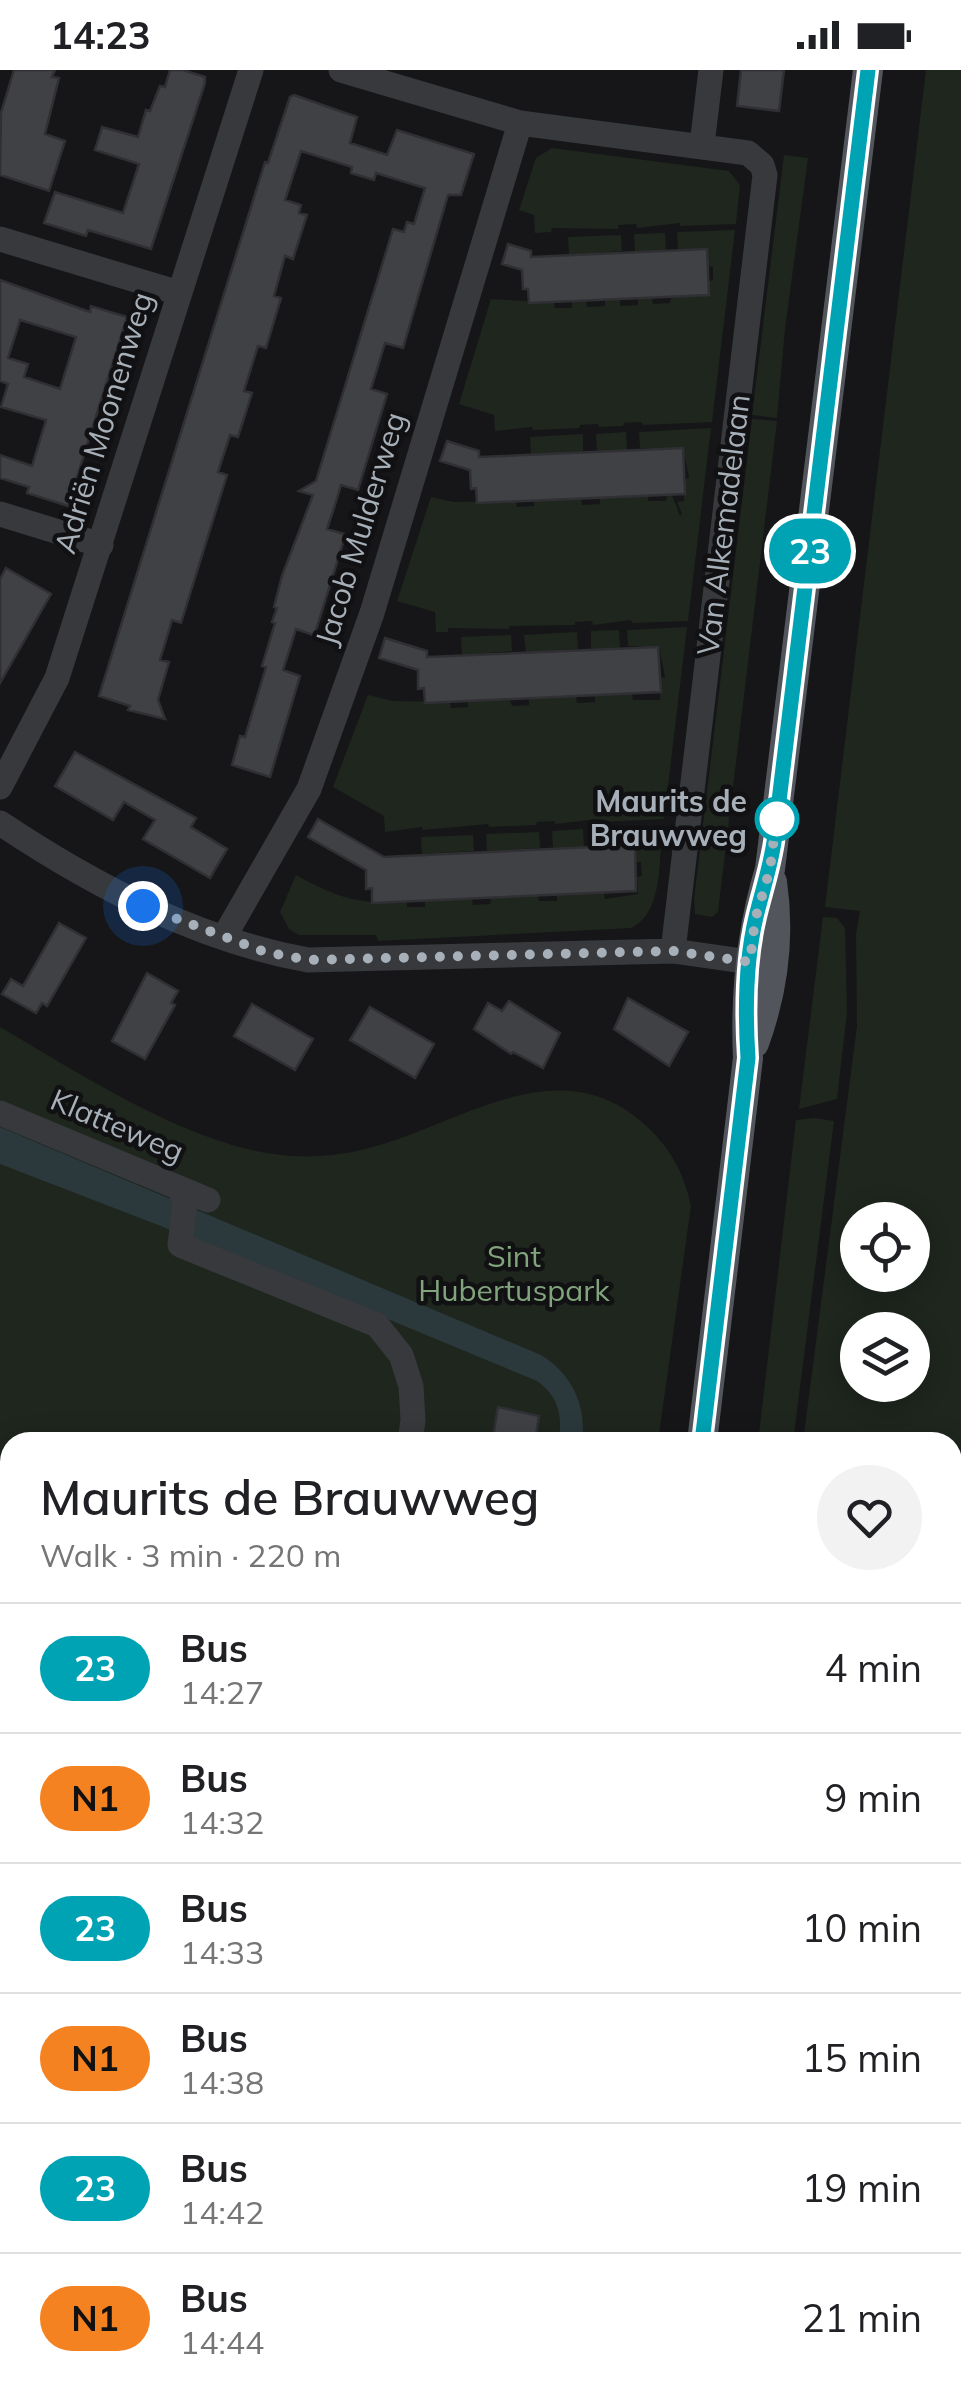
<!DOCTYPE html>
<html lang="en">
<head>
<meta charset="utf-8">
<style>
	body { margin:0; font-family:Mulish,sans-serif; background:#f2f2f2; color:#202124; height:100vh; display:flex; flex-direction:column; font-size:38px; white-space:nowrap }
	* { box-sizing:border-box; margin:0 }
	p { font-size:32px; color:#757577 }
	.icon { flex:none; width:55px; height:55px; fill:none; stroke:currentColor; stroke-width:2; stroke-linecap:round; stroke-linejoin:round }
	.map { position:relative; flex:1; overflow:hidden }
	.side { position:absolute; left:0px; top:1362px; width:962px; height:972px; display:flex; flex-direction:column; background:#fff; border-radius:30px 30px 0 0; box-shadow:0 5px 25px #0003 }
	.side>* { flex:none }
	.badge { padding:0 20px; border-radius:32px; font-size:35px; line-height:65px }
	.buttons { position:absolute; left:840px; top:1132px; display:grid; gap:20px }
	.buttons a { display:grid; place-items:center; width:90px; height:90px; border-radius:50%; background:#fff; box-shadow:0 5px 25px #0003; font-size:50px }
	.you { position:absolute; width:50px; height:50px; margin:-25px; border:8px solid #fff; border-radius:50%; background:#1a73e8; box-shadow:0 0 0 15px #1a73e833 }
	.map>.badge { position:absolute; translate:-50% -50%; box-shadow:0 0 0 5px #fff }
	.round { display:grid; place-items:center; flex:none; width:105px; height:105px; border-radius:52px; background:#f2f2f2 }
	.head { display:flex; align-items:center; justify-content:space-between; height:170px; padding:0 40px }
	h1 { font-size:48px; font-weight:600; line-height:75px }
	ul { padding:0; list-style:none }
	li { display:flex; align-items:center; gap:30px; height:130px; padding:0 40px; border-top:2px solid #e0e0e0 }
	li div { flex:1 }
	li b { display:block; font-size:38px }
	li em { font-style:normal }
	li .badge { min-width:110px; font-weight:700; text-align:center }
	.status { display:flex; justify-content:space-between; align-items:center; height:70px; padding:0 50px; background:#fff; direction:ltr }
	.status svg { height:28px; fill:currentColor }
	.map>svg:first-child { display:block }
</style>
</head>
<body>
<div class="status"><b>14:23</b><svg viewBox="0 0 49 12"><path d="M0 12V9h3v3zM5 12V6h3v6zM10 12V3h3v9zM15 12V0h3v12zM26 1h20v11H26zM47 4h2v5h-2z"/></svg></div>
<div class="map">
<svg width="961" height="2334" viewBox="0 0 961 2334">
	<rect width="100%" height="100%" fill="#161618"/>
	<!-- green -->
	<path fill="#1e261e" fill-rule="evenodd" d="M926,0h35v2334h-230v-9h221v-953h-149l54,-416 -1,-92 4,-23 -35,-4zM858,1150h54v55h-54zM858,1260h54v55h-54z
		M552,78l177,23 11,14 -4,39 -56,2v-3l-43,5 -1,-4 -18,1v4l-66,-1 -1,4 -16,1 -1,-18 -15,-5 17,-52z
		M784,85l24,3 -23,171 -8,89 -25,-3z
		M735,160l-23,192 -69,3 -2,-3 -17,1 -1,3 -24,1 -1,-3 -18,1 -1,3 -46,2 -1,-3 -37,4 -1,-16 -35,-11 32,-105 63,4 1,5h17v-6l14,-1 1,6 18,-1v-6l15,-1v7l18,-1v-6l14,-1 1,6 17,-1 1,-6 37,-2 1,-14 4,-1v-13l-5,-1 -1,-17h-29l-1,-17z
		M665,163l1,18 -31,1 -1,-18z
		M621,165l1,16 -53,4 -1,-18z
		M752,349l25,2 -59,491 -6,5 -17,-3 -1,-15z
		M711,358l-23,193 -56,2 -1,-3 -38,5 -1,-4 -17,1v3l-66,1v3l-61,-1v4h-12l-1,-20 -38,-11 34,-104 23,5 62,-1 1,6 17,-1v-5l47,-3 1,7 18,-1v-6l48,-2v5h18l1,-6h5l8,21 2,-2 -5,-12 7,-1 1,-22 4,-1 -6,-30h-43l-1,-16z
		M626,362l1,18 -30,1 -1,-17z
		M583,364v17l-52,4 -1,-18z
		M687,557l-23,192 -65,3 -1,-3 -43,5 -1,-3 -17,1 -1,3 -47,2 -1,-3 -65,6 -1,-3 -37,5 -1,-16 -51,-29 35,-92 25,6 57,1 1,6 17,-1v-6l42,-1 2,6 17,-1v-6l47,-3 1,7 18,-1v-7l37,-1 1,6h27l1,-22 4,-1 -6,-30 -31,-1 -1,-16z
		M619,560l1,18 -29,2v-19z
		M577,562l1,17 -52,3 -2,-17z
		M511,565l1,16 -50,4 -1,-18z
		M662,756c-3,31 2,87 -31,102l-253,13 -2,-6h-77l-10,-6 -9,-17 16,-37c43,24 62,29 111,27v5h18v-6l47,-2 1,6 17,-1 1,-6 47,-2 1,5h18v-6l47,-2 1,6 33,-5 -1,-17 5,-1 -1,-14h-5l-1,-17 -38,1 -2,-17z
		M583,759l1,18 -31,2 -1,-18z
		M539,762l1,16 -53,3 -1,-17z
		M473,765l1,16 -52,3 -1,-17z
		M823,847l14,1 8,10 2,84 -10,87 -38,10z
		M0,957c79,46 190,119 282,128 24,3 51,1 75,-4 94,-19 196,-107 286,-28 26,23 41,49 48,83l-33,236h-648v860l-10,-3z
		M814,1048l20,3 -41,321h-35l38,-322z
		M484,2325h54l-2,9h-53z
		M645,2325h75l1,9h-77z"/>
	<!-- water -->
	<path fill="#2b383c" d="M0,1057l541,228c31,19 46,51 41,87h-23c3,-26 1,-44 -22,-61l-340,-141 -197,-76z
		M10,1948v67l-10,12v-58z"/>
	<!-- building -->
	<path fill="#404145" stroke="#303034" stroke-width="2.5" fill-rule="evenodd" d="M14,0h41l-3,7 7,1 -14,56 20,7 -16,50 -49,-16 1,-62z
		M170,0h13l22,7v6l-54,166 -63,-19 -2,6 -42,-13 11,-31 68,21 16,-49 -44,-14 7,-23 36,10 8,-27 4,1 10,-25 5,1z
		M741,0h43l-5,41 -42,-5z
		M294,25l63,22 -7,26 37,12 10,-25 77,24 -13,41h-13l-45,153 -18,-5 -14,46 16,5 -29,96 -17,-5 -7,23 -7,21 17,5 -1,9 -27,87 -3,5 -17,-6 -13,41 17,6 -30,101 -38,-12 8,-29 5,1 21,-70 -4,-1 13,-43 -3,-1 5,-14 -3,-1 8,-31 31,-81 -14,-4 17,-10 77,-252 11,3 3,-10 7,2 11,-36 -49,-15 -2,7 -23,-7 1,-6 -51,-16 -16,49 16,5 -2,8 8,2 -14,44 -8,-3 -11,40 7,2 -15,50 -8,-2 -12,38 -2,7 8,2 -14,44 -8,-2 -12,37 9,3 -46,148 -9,-3 -12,40 9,2 -11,38 7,19 -37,-9 2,-4 -31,-10 166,-534 3,1 22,-66z
		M508,174l23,7v6l176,-8 2,46 -180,8 -1,-14h-5l-1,-19 -20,-6z
		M0,210l90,32 1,-6 36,11 -59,189 -41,-13 2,-6 -29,-9v-23l32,11 14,-46 -45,-13 7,-23 -8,-3zM20,250l56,17 -16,52 -36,-12 4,-13 -20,-6z
		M447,371l32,10v6l204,-9 2,46 -208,9 -1,-15 -5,1 -1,-19 -30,-9z
		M6,498l45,26 -51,89v-104z
		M385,568l42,13v6l231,-10 3,45 -236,11 -1,-15 -6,1v-19l-39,-12z
		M75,682l121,66 -5,9 36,22 -17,29 -67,-39 12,-19 -31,-18 -11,18 -58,-34z
		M318,749l66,38 251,-12 1,46 -264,12v-15l-6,1v-19l-58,-33z
		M59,853l27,15 -39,68 -5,-3 -6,10 -34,-19 9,-15 12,7z
		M147,903l31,18 -7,12 4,2 -30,54 -33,-18z
		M628,928l60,34 -19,34 -55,-37z
		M509,931l51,32 -17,35 -30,-16 -2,2 -37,-25 14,-26 14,8z
		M252,934l61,35 -18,31 -61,-34z
		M370,937l64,37 -19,34 -65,-38z
		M498,1337l41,9 -4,26 -42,-5z"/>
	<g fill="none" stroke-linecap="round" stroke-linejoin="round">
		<!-- minor -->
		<path stroke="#37393d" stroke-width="25" d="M341,0l179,53 228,30 14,12 3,10 -92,776
			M702,75l9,-75
			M0,169l179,54
			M0,444l101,31
			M0,717l57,-109 194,-608
			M0,753c93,62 197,117 308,137l365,-9 77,11
			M224,867l85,-148 63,-176 148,-490
			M0,1043l208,87
			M179,1118l6,14 -5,43 197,80 24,30 10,31 2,34 -3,22"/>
		<!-- major -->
		<path stroke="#52565c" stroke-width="30" d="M754,973c19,-52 26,-106 18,-161
			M702,1372l46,-384c-3,-66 3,-126 22,-189l98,-799
			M589,2334l2,-9"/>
	</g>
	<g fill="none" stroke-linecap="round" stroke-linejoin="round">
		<defs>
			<path id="line" d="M702,1372l46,-384c-3,-46 -3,-95 8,-141 6,-25 14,-49 18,-75l94,-772"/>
		</defs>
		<!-- line casing -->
		<use href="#line" stroke="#fff" stroke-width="22"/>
		<!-- line -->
		<use href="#line" stroke="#00a3b4" stroke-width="15"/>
		<!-- walk -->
		<path stroke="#a7b0b8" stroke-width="10" stroke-dasharray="0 18" d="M143,836l122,46 43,8 365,-9 77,11 5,-42 15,-51 8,-63 -1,13"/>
	</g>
	<!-- markers -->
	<circle fill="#fff" stroke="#00a3b4" stroke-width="5" cx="777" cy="749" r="20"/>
	<g text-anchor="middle" stroke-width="9" stroke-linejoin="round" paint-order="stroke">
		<!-- street labels -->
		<g font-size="30" fill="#a7b0b8" stroke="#111113">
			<text transform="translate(104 353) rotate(-73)" y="10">Adriën Moonenweg</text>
			<text transform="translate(724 455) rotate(-83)" y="10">Van Alkemadelaan</text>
			<text transform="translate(361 459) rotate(-73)" y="10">Jacob Mulderweg</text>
			<text transform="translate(117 1056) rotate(23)" y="10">Klatteweg</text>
		</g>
		<!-- stop labels -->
		<g font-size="30" font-weight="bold" fill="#a7b0b8" stroke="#111113" text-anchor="end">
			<text x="747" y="742">Maurits de<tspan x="747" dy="34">Brauwweg</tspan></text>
		</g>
		<!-- park labels -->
		<g font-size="30" fill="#82a47d" stroke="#111113">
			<text x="514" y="1197">Sint<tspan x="514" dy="34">Hubertuspark</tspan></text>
		</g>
	</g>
</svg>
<div class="buttons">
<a><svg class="icon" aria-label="locate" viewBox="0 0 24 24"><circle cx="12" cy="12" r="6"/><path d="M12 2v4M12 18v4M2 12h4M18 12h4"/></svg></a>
<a><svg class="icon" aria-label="layers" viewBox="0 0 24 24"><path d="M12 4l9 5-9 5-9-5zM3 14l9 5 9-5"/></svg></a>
</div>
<div class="you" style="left:143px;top:836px"></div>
<b class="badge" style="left:810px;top:481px;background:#00a3b4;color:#fff">23</b>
<section class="side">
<div class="head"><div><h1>Maurits de Brauwweg</h1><p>Walk · 3 min · 220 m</p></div><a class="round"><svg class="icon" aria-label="heart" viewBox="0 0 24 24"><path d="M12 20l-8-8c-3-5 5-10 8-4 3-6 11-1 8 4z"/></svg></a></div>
<ul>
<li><span class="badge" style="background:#00a3b4;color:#fff">23</span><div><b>Bus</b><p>14:27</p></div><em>4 min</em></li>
<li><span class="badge" style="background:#f58220;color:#111">N1</span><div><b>Bus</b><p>14:32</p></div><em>9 min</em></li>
<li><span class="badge" style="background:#00a3b4;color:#fff">23</span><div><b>Bus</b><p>14:33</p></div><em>10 min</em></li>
<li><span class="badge" style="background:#f58220;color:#111">N1</span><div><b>Bus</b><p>14:38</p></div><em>15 min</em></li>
<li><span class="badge" style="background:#00a3b4;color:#fff">23</span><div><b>Bus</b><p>14:42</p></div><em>19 min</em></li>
<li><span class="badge" style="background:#f58220;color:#111">N1</span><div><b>Bus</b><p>14:44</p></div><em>21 min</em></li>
</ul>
</section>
</div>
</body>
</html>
